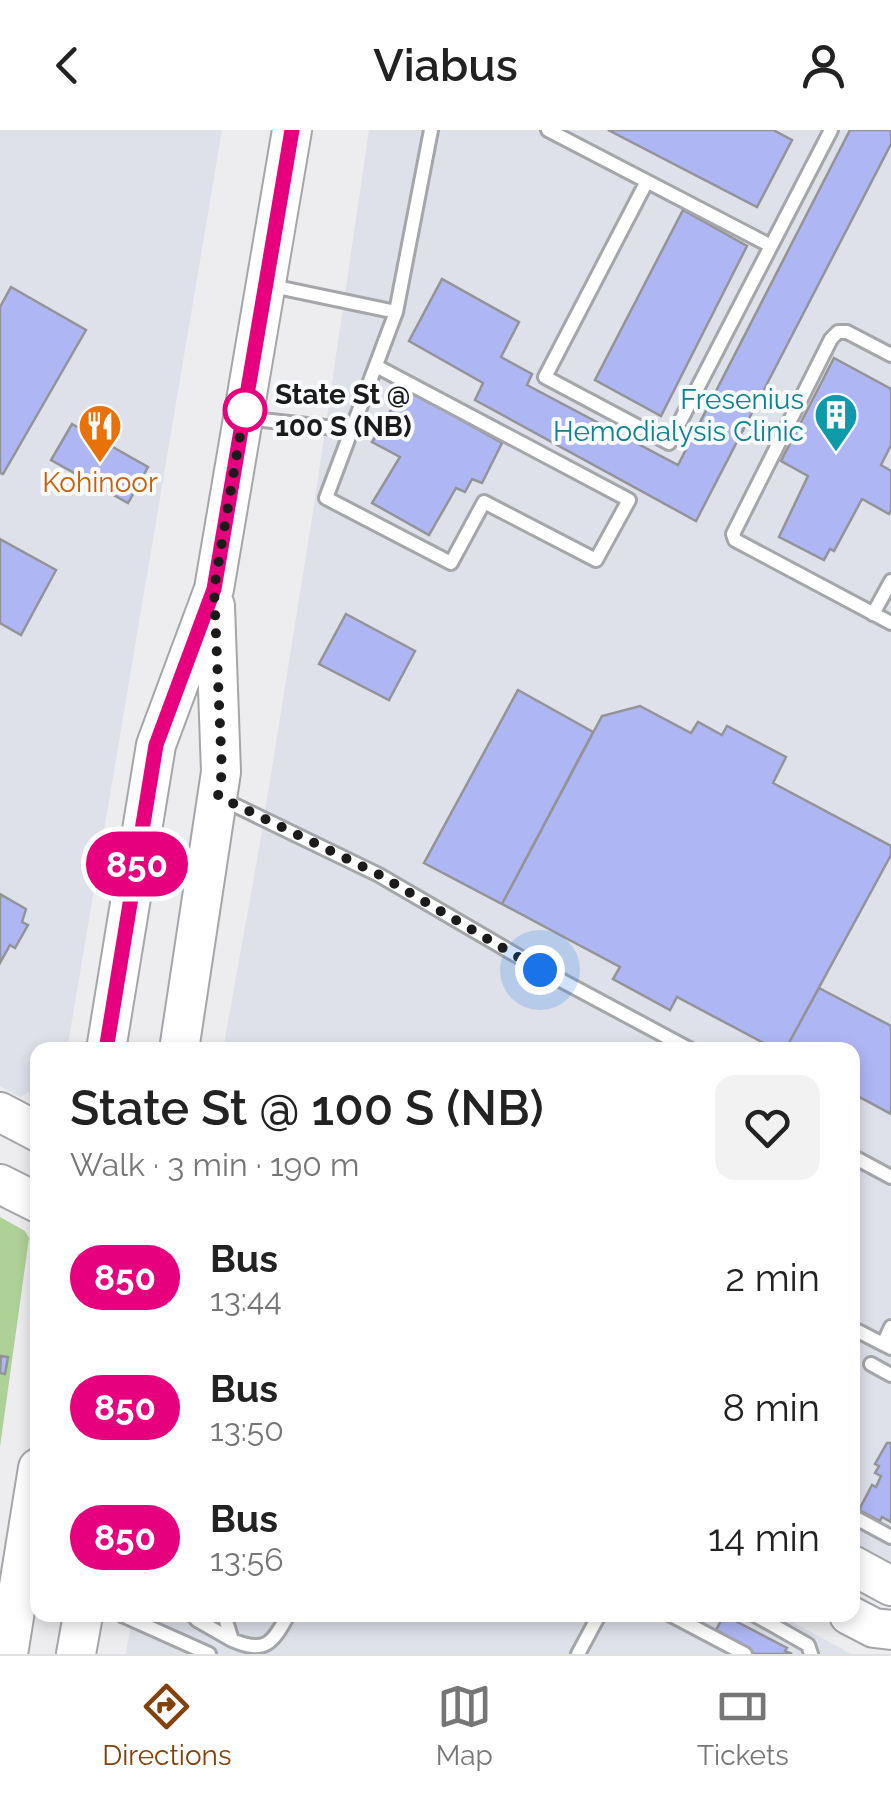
<!DOCTYPE html>
<html lang="en">
<head>
<meta charset="utf-8">
<style>
	body { margin:0; font-family:Raleway,sans-serif; background:#f2f2f2; color:#222; height:100vh; display:flex; flex-direction:column; font-size:38px; white-space:nowrap }
	* { box-sizing:border-box; margin:0 }
	p { font-size:32px; color:#767676 }
	.icon { flex:none; width:55px; height:55px; fill:none; stroke:currentColor; stroke-width:2; stroke-linecap:round; stroke-linejoin:round }
	.map { position:relative; flex:1; overflow:hidden }
	.drawer { position:absolute; left:30px; top:912px; width:830px; height:580px; display:flex; flex-direction:column; background:#fff; border-radius:20px; box-shadow:0 5px 15px #0003 }
	.drawer>* { flex:none }
	.badge { padding:0 20px; border-radius:32px; font-size:35px; line-height:65px }
	.you { position:absolute; width:50px; height:50px; margin:-25px; border:8px solid #fff; border-radius:50%; background:#1a73e8; box-shadow:0 0 0 15px #1a73e833 }
	.map>.badge { position:absolute; translate:-50% -50%; box-shadow:0 0 0 5px #fff }
	.round { display:grid; place-items:center; flex:none; width:105px; height:105px; border-radius:20px; background:#f2f2f2 }
	.summary { display:flex; align-items:center; justify-content:space-between; height:170px; padding:0 40px }
	h1 { font-size:48px; font-weight:600; line-height:75px }
	ul { padding:0; list-style:none }
	li { display:flex; align-items:center; gap:30px; height:130px; padding:0 40px }
	li div { flex:1 }
	li b { display:block; font-size:38px }
	li em { font-style:normal }
	li .badge { min-width:110px; font-weight:700; text-align:center }
	header { display:flex; justify-content:space-between; align-items:center; height:130px; padding:0 40px; background:#fff; font-size:45px; font-weight:600 }
	.menu { display:flex; justify-content:space-around; align-items:center; height:140px; border-top:2px solid #e0e0e0; background:#fff; font-size:28px; color:#767676 }
	.menu a { display:grid; justify-items:center; gap:5px }
	.menu .on { color:#83420c }
	.map>svg:first-child { display:block }
</style>
</head>
<body>
<header><svg class="icon" aria-label="back" viewBox="0 0 24 24"><path d="M15 5l-7 7 7 7"/></svg>Viabus<svg class="icon" aria-label="person" viewBox="0 0 24 24"><circle cx="12" cy="8" r="4"/><path d="M4 21q1-7 8-7t8 7"/></svg></header>
<div class="map">
<svg width="891" height="1524" viewBox="0 0 891 1524">
	<rect width="100%" height="100%" fill="#ededf0"/>
	<!-- built -->
	<path fill="#dee0ea" d="M0,0h222l-155,920h-29l-1,38 -17,9 -20,-11z
		M369,0h522v1435l-38,-22 -1,-493h-629l37,-207 55,-344z
		M132,1485h648l71,39h-725z"/>
	<!-- green -->
	<path fill="#aed197" d="M0,1087l25,14 4,7 -29,209z"/>
	<!-- building -->
	<path fill="#afb6f4" stroke="#939496" stroke-width="2.5" d="M608,0h165l19,10 -35,67z
		M850,0h41v14l-195,377 -221,-121 8,-17 -74,-42 33,-62 77,43 -18,35 31,17 -5,11 151,80z
		M683,80l64,36 -86,170 -66,-36z
		M11,157l75,43 -83,144 -3,-1v-166z
		M834,228l57,31v56l-10,20 10,6v39l-2,4 -27,-15 -28,52 -4,-2 -6,11 -45,-23 29,-61 -27,-15z
		M404,258l98,55 -20,40 -10,-4 -7,13 -9,-4 -27,47 -57,-32 28,-46 -28,-15z
		M72,294l76,43 -20,36 -77,-43z
		M0,409l56,31 -35,65 -21,-12z
		M346,484l69,37 -26,49 -70,-36z
		M518,560l75,42 -91,172 -78,-41z
		M640,576l51,27 7,-11 24,13 5,-9 59,31 -13,26 118,63v9l-106,195h-8l-100,-53 -7,13 -57,-31 7,-12 -118,-63 100,-188z
		M0,764l26,15 -4,13 6,3 -13,23 -5,-3 -10,18z
		M819,858l72,38v88l-39,-21v-43h-67z
		M1,1226l7,1 -3,17 -5,-1z
		M887,1313h4v79l-9,-5 -2,4 -21,-11 13,-25 4,2 5,-11 -6,-3 4,-7 -4,-2z
		M724,1485l63,33 -2,3 7,3h-40l-38,-20z"/>
	<g fill="none" stroke-linecap="round" stroke-linejoin="round">
		<defs>
			<path id="service" d="M548,0l223,116 60,-116
				M646,53l-101,194 124,66 102,-197
				M272,156l124,26 35,-182
				M891,225l-44,-23h-9l-7,7 -98,195 2,6 156,83
				M376,236l253,134 -33,60 -112,-58 -33,61 -125,-65 70,-186
				M245,288l107,12
				M873,484l18,-33
				M222,669l157,76 161,94 151,81
				M852,1026l39,21
				M891,1197l-8,17 8,4
				M852,1198l31,16
				M871,1234l20,11
				M852,1386l39,21
				M122,1485l87,39
				M193,1485l4,5 35,20
				M224,1485l8,25c33,14 40,4 56,-25
				M671,1485l74,39
				M755,1485l53,30 3,9
				M578,1524l21,-39"/>
			<path id="primary" d="M106,920l50,-305 58,-156 78,-459
				M179,920l42,-278 -6,-166
				M0,982l38,20
				M0,1054l38,19
				M852,1435l39,21
				M849,1485l25,13 17,2
				M8,1524l30,-186
				M76,1524l7,-39"/>
		</defs>
		<!-- service casing -->
		<use href="#service" stroke="#a5a6a9" stroke-width="18"/>
		<!-- primary casing -->
		<use href="#primary" stroke="#a5a6a9" stroke-width="42"/>
		<!-- service -->
		<use href="#service" stroke="#fff" stroke-width="12"/>
		<!-- primary -->
		<use href="#primary" stroke="#fff" stroke-width="38"/>
	</g>
	<g fill="none" stroke-linecap="round" stroke-linejoin="round">
		<defs>
			<path id="line" d="M106,920l50,-305 58,-156 78,-459"/>
		</defs>
		<!-- line casing -->
		<use href="#line" stroke="#fff" stroke-width="22"/>
		<!-- line -->
		<use href="#line" stroke="#e6007e" stroke-width="15"/>
		<!-- walk -->
		<path stroke="#1b1b1c" stroke-width="10" stroke-dasharray="0 18" d="M245,280v-4l-31,183 8,183 -4,24 160,78 162,96"/>
	</g>
	<!-- icons -->
	<defs>
		<symbol id="building-pin" viewBox="-11 -11 22 30"><path d="M0 17L-7.5 6A9.5 9.5 0 1 1 7.5 6Z" fill="#0f9aa8" stroke="#fafbfe"/><path d="M-4-6H4V6H1V3H-1V6H-4ZM-2.5-4.3h1.7v1.8h-1.7ZM.8-4.3h1.7v1.8H.8ZM-2.5-1h1.7V.8h-1.7ZM.8-1h1.7V.8H.8Z" fill="#fff"/></symbol>
		<symbol id="restaurant-pin" viewBox="-11 -11 22 30"><path d="M0 17L-7.5 6A9.5 9.5 0 1 1 7.5 6Z" fill="#e8710a" stroke="#fafbfe"/><path d="M-5-6h1v4h1v-4h1v4h1v-4h1v5L-1.5 .5V6h-2V.5L-5-1ZM5-6V6H3V1.5H1.5Q1.5-4 5-6Z" fill="#fff"/></symbol>
	</defs>
	<g fill-rule="evenodd">
		<use href="#building-pin" x="811" y="260" width="50" height="68"/>
		<use href="#restaurant-pin" x="75" y="271" width="50" height="68"/>
	</g>
	<!-- markers -->
	<circle fill="#fff" stroke="#e6007e" stroke-width="5" cx="245" cy="280" r="20"/>
	<g text-anchor="middle" stroke-width="8" stroke-linejoin="round" paint-order="stroke">
		<!-- stop labels -->
		<g font-size="28" font-weight="bold" fill="#1b1b1c" stroke="#fafbfe" text-anchor="start">
			<text x="275" y="274">State St @<tspan x="275" dy="32">100 S (NB)</tspan></text>
		</g>
		<!-- culture labels -->
		<g font-size="28" fill="#0d838f" stroke="#fafbfe" text-anchor="end">
			<text x="804" y="279">Fresenius<tspan x="804" dy="32">Hemodialysis Clinic</tspan></text>
		</g>
		<!-- food labels -->
		<g font-size="28" fill="#c56008" stroke="#fafbfe">
			<text x="100" y="362">Kohinoor</text>
		</g>
	</g>
</svg>
<div class="you" style="left:540px;top:840px"></div>
<b class="badge" style="left:137px;top:734px;background:#e6007e;color:#fff">850</b>
<section class="drawer">
<div class="summary"><div><h1>State St @ 100 S (NB)</h1><p>Walk · 3 min · 190 m</p></div><a class="round"><svg class="icon" aria-label="heart" viewBox="0 0 24 24"><path d="M12 20l-8-8c-3-5 5-10 8-4 3-6 11-1 8 4z"/></svg></a></div>
<ul>
<li><span class="badge" style="background:#e6007e;color:#fff">850</span><div><b>Bus</b><p>13:44</p></div><em>2 min</em></li>
<li><span class="badge" style="background:#e6007e;color:#fff">850</span><div><b>Bus</b><p>13:50</p></div><em>8 min</em></li>
<li><span class="badge" style="background:#e6007e;color:#fff">850</span><div><b>Bus</b><p>13:56</p></div><em>14 min</em></li>
</ul>
</section>
</div>
<nav class="menu">
<a class="on"><svg class="icon" aria-label="directions" viewBox="0 0 24 24"><path d="M12 3l9 9-9 9-9-9zM9 14v-3h6M13 9l2 2-2 2"/></svg>Directions</a>
<a><svg class="icon" aria-label="map" viewBox="0 0 24 24"><path d="M3 6l6-2 6 2 6-2v14l-6 2-6-2-6 2zM9 4v14M15 6v14"/></svg>Map</a>
<a><svg class="icon" aria-label="tickets" viewBox="0 0 24 24"><path d="M3 7h18v10H3zM15 7v10"/></svg>Tickets</a>
</nav>
</body>
</html>
